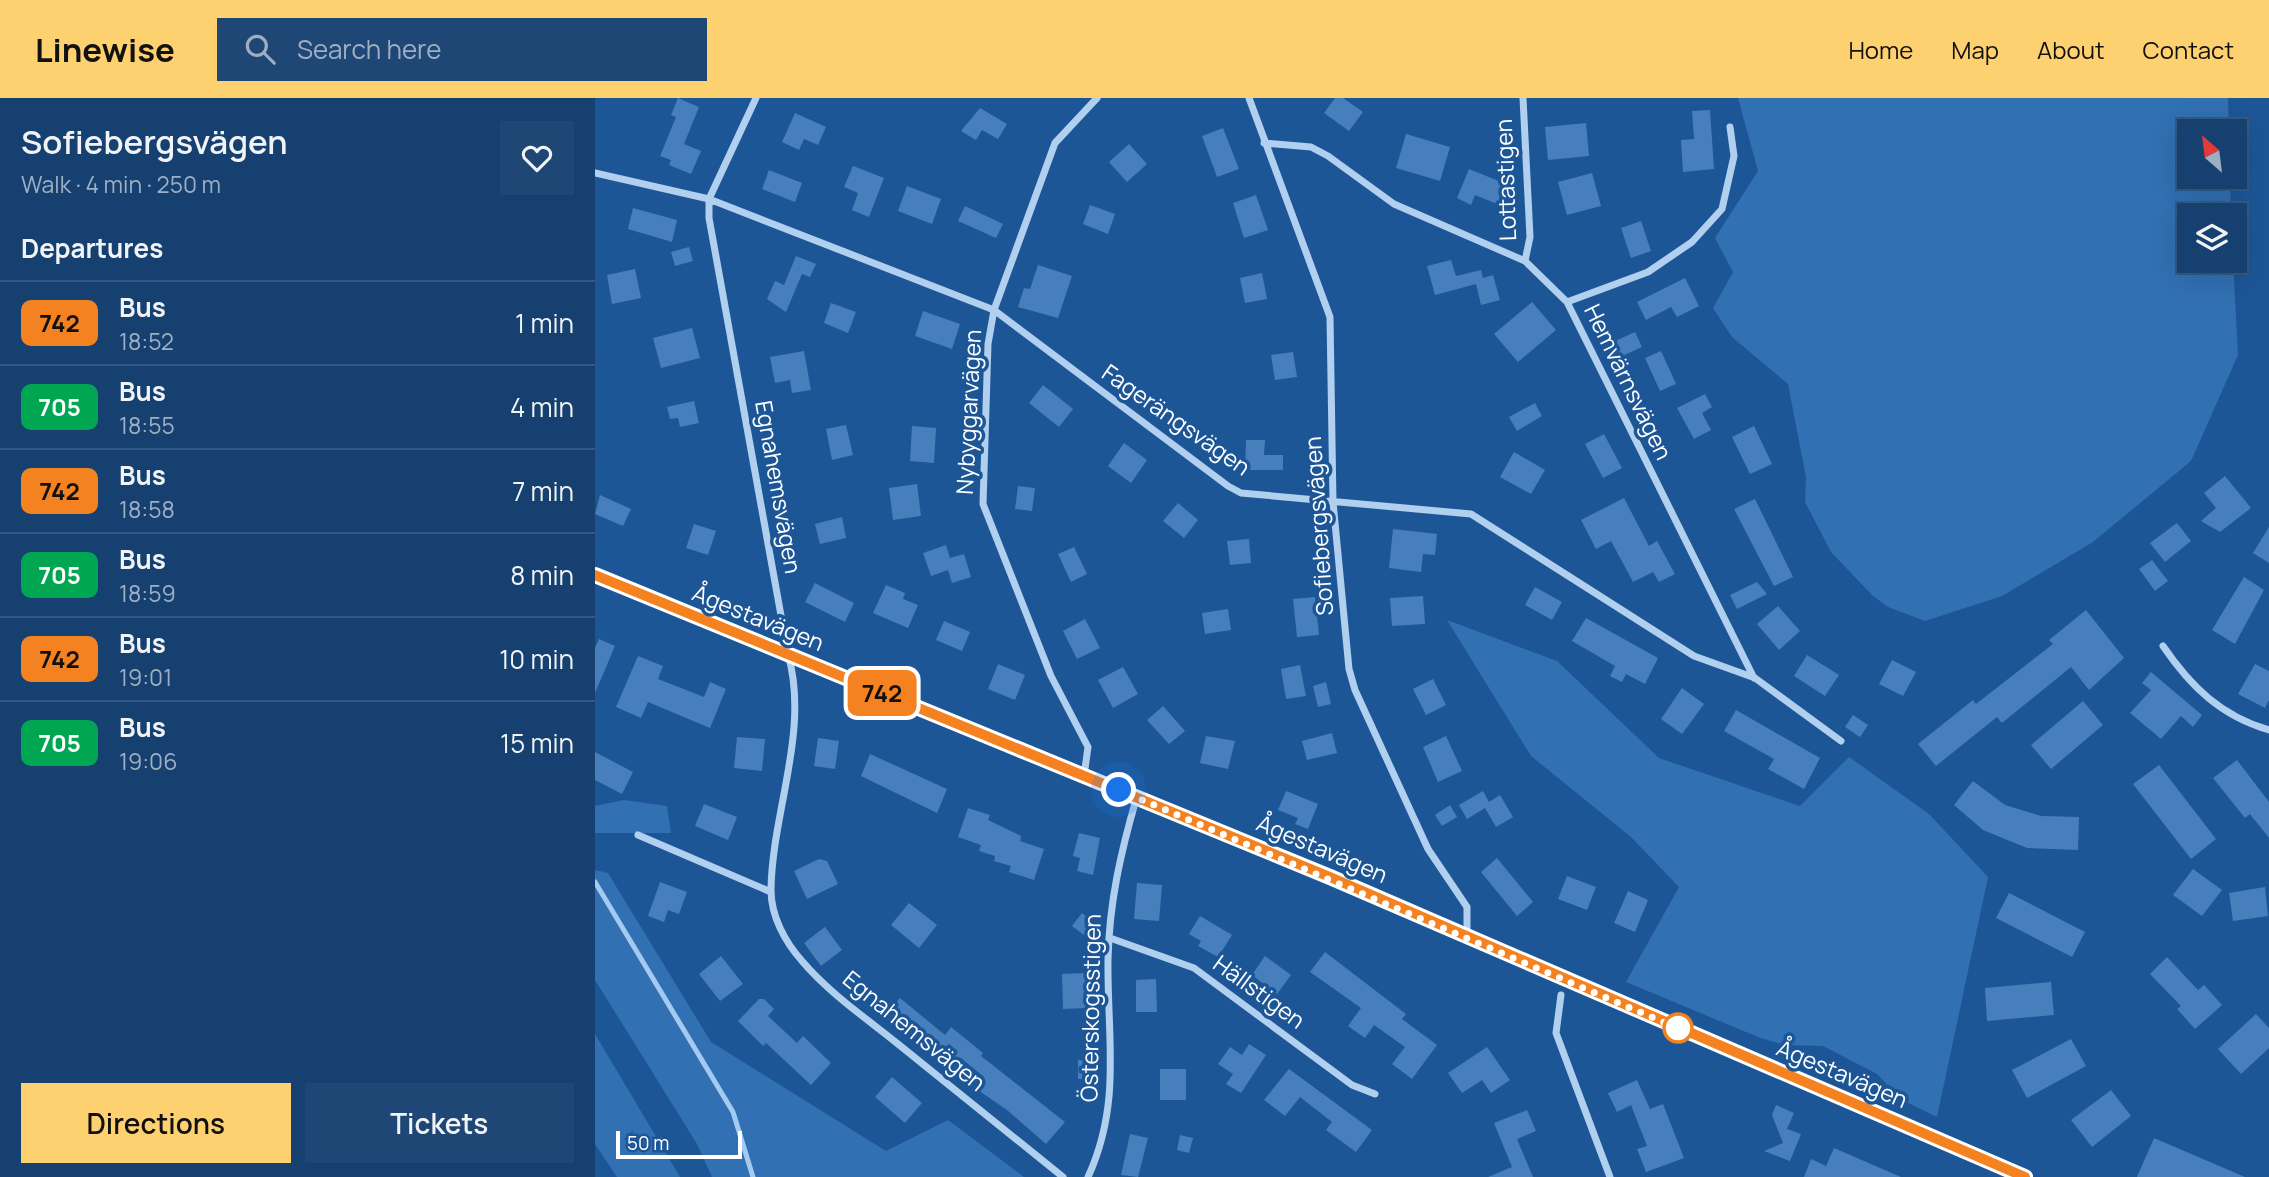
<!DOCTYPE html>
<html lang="en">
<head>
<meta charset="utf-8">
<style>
	body { margin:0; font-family:Manrope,sans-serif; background:#1f4775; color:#f1f3f6; height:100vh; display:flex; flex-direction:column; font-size:26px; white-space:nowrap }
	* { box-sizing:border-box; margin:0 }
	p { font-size:23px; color:#9eafc3 }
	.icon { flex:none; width:38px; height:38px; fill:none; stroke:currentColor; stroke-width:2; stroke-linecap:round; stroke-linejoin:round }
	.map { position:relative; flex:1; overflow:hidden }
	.panel { display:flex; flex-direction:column; background:#164070; width:595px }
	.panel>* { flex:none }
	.badge { padding:0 14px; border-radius:10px; font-size:24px; line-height:46px }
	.needle { width:46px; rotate:332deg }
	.controls { position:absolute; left:1582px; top:21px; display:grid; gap:14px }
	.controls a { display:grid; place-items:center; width:70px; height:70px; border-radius:0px; background:#164070; box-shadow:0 7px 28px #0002,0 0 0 2px #355983; font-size:35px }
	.scale { position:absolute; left:21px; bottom:18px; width:126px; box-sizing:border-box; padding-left:7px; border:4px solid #fff; border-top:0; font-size:19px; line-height:24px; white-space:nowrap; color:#fff; -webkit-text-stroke:5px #1d5696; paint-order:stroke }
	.you { position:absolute; width:35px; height:35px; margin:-18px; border:5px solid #fff; border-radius:50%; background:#1a73e8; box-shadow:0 0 0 10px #1a73e833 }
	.map>.badge { position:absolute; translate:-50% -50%; box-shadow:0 0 0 4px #fff }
	h2 { padding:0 21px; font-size:26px; line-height:63px }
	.round { display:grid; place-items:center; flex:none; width:74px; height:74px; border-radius:0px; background:#1f4775 }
	.overview { display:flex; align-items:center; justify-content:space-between; height:119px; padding:0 21px }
	h1 { font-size:33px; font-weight:600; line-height:52px }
	.primary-button { display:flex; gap:14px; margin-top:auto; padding:14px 21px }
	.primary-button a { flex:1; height:80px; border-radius:0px; background:#fed170; color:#111; font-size:28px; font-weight:600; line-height:80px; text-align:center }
	.primary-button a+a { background:#1f4775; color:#f1f3f6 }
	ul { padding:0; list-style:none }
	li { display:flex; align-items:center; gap:21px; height:84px; padding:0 21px; border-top:2px solid #355983 }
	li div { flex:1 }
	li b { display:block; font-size:26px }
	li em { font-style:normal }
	li .badge { min-width:77px; font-weight:700; text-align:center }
	header { display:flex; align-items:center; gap:42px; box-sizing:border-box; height:98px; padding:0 35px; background:#fed170; color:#111 }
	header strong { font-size:33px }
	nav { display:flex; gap:38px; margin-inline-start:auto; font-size:24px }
	.search { width:490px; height:63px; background:#1f4775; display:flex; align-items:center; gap:18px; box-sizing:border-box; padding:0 24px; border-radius:0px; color:#9eafc3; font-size:26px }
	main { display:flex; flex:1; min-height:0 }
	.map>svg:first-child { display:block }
</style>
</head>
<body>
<header>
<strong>Linewise</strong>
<div class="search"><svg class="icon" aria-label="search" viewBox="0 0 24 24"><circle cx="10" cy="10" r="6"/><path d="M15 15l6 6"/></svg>Search here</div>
<nav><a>Home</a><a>Map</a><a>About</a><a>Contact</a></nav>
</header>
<main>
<section class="panel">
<div class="overview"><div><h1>Sofiebergsvägen</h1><p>Walk · 4 min · 250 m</p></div><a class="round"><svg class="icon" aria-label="heart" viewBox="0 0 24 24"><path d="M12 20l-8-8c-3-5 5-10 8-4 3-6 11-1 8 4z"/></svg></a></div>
<h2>Departures</h2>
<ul>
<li><span class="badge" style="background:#f58220;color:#111">742</span><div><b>Bus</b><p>18:52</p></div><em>1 min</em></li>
<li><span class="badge" style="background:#00a651;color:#fff">705</span><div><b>Bus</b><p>18:55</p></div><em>4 min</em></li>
<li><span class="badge" style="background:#f58220;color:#111">742</span><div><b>Bus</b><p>18:58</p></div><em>7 min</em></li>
<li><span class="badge" style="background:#00a651;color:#fff">705</span><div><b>Bus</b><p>18:59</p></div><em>8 min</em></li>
<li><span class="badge" style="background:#f58220;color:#111">742</span><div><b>Bus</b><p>19:01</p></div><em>10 min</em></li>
<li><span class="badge" style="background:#00a651;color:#fff">705</span><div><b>Bus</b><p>19:06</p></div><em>15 min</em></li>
</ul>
<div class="primary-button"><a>Directions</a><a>Tickets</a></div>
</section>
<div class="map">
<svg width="1674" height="1079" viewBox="0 0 1674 1079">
	<rect width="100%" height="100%" fill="#1d5696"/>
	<!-- green -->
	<path fill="#3170b3" d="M1143,0h490l1,33h-40v46h41l1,38h-42v46h44l5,94 -47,106 -98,81 -91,54 -77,25 -37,-14 -16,-12 -41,-43 -26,-50 1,-25 -18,-93 -56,-47 -19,-29 20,-36 -18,-34 43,-67z
		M852,522l110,41 102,97 141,48 49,-49 80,57 59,63 -51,240 -35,-17 -25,-26 -54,-28 -39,-1 -26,-8 -132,-55 53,-95 -48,-50 -100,-81z
		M29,702l43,6 4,27h-76v-27z
		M0,772l13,3 103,169 175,109 62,-31 76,57h-312l-15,-33 -102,-164z
		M0,936l85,143h-63l-22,-33z"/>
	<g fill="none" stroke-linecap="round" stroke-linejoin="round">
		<!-- stream -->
		<path stroke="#a4caf1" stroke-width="5" d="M0,784l138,230 20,65"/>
	</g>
	<!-- building -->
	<path fill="#467fbc" d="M83,0l21,9 -15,37 17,7 -10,23 -22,-9 2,-5 -11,-4 16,-39 -5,-2z
		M740,0h8l20,14 -14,19 -25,-18z
		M385,10l27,16 -9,15 -16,-9 -6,10 -15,-9z
		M1115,12l4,59 -31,3 -2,-32 13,-1 -2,-28z
		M200,15l31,14 -8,18 -14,-6 -5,11 -17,-8z
		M991,25l3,33 -41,4 -3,-33z
		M628,30l16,41 -22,8 -15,-41z
		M811,36l44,13 -10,34 -44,-13z
		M534,46l18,20 -20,18 -18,-20z
		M258,68l31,12 -15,39 -17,-7 6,-17 -14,-6z
		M874,71l37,15 -9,20 -22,-9 -4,10 -14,-7z
		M174,72l33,13 -7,19 -33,-13z
		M997,75l9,33 -34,9 -9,-33z
		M312,88l34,13 -9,25 -34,-13z
		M661,97l12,35 -24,8 -11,-35z
		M495,107l25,9 -7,20 -25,-10z
		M370,108l38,18 -7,14 -38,-17z
		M38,110l44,12 -5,22 -44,-13z
		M1046,123l10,30 -20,7 -10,-30z
		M94,149l4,14 -18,5 -4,-14z
		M201,158l20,8 -6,13 -8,-3 -16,38 -19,-13 8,-18 9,4z
		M856,162l5,16 25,-6 2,8 10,-3 7,25 -19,5 -5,-21 -41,11 -8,-29z
		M443,167l34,11 -14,42 -40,-11 6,-19 6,1z
		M40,171l6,29 -29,6 -5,-29z
		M667,175l5,26 -22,4 -5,-25z
		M1090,180l14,28 -22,11 -6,-10 -25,13 -9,-18z
		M937,204l24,28 -38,32 -24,-28z
		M236,205l25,9 -8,21 -24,-10z
		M328,213l37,13 -8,25 -37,-13z
		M97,230l8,30 -39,10 -8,-30z
		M1040,234l7,15 -22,10 -7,-15z
		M209,253l7,39 -19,3 -2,-13 -15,3 -5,-26z
		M1066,253l15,33 -16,7 -15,-33z
		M698,254l4,25 -22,3 -4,-25z
		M448,287l30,24 -14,18 -30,-24z
		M1110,296l7,13 -10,6 9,17 -17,9 -17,-31z
		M99,303l5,22 -19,4 -2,-9 -8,1 -3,-12z
		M940,305l7,13 -25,15 -8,-14z
		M251,327l7,30 -21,5 -6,-31z
		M317,328l24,2 -2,35 -24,-2z
		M1159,328l18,38 -22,10 -18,-37z
		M1009,336l18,34 -19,10 -18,-34z
		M651,342h19l-1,15h19v15h-38z
		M529,345l23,17 -16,23 -23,-17z
		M919,354l31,18 -14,24 -31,-17z
		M1630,378l26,32 -31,24 -19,-11 15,-13 -12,-15z
		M322,386l4,32 -28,4 -4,-32z
		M423,388l17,2 -3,23 -17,-2z
		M5,397l31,14 -8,17 -28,-12z
		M1029,400l25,48 8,-5 18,33 -16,8 -6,-10 -20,10 -22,-41 -15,8 -15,-29z
		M1160,401l38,78 -19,9 -40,-77z
		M583,405l20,17 -14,18 -21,-17z
		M247,419l4,21 -26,6 -5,-20z
		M1582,425l14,18 -26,21 -15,-19z
		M99,426l22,7 -8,24 -22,-7z
		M1674,429v36l-16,-10z
		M798,431l44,5 -2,21 -12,-1 -2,18 -32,-4z
		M654,441l2,24 -21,2 -3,-24z
		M351,447l4,13 14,-4 7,23 -19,6 -4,-13 -17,6 -8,-23z
		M479,449l13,27 -16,8 -13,-28z
		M1557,462l16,21 -13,10 -16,-22z
		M1649,479l20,13 -29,54 -23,-14z
		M1162,484l10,12 -30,15 -7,-14z
		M220,485l39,20 -9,19 -40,-20z
		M291,487l19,8 -2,6 15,6 -10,23 -35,-15z
		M940,489l27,15 -10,18 -27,-15z
		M828,498l2,28 -33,2 -2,-28z
		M720,499l4,38 -22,2 -4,-38z
		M1183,508l22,25 -21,19 -22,-26z
		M633,511l3,21 -26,4 -3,-21z
		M1491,512l38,48 -35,32 -18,-23 -69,56 -5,-6 -61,49 -18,-22 55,-44 3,4 77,-60 -4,-4z
		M991,520l72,40 -13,26 -19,-10 -4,8 -12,-6 5,-10 -43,-25z
		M490,521l15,29 -23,11 -14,-28z
		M349,523l26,11 -8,19 -26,-11z
		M4,541l16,7 -20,47v-45z
		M1212,557l32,20 -14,21 -31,-20z
		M43,558l25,10 -5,13 46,18 6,-15 16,7 -16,39 -62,-26 -7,16 -25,-11z
		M1297,562l24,12 -13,24 -24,-12z
		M403,566l27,11 -10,25 -27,-11z
		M1660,566l14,7v29l-4,8 -27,-14z
		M705,567l6,31 -20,3 -5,-30z
		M528,569l15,27 -25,14 -15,-28z
		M1556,574l51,43 -9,12 -12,-11 -20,23 -31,-26 21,-23 -9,-7z
		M838,581l13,26 -20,10 -13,-26z
		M731,584l5,22 -13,3 -5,-21z
		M1087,590l22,16 -22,30 -21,-15z
		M1488,603l20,24 -52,44 -20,-24z
		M568,608l22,25 -16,13 -22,-24z
		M1141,612l84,48 -16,31 -36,-20 6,-10 -50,-28z
		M1258,617l15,10 -8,12 -15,-10z
		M737,635l5,20 -30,7 -5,-19z
		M611,638l29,5 -7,28 -28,-6z
		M851,638l16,35 -24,11 -15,-35z
		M142,639l28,2 -3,32 -28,-3z
		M223,640l21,3 -4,28 -21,-3z
		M0,654l38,20 -11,22 -27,-14z
		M275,656l77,35 -10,24 -76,-37z
		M1642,662l32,42v36l-19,-24 -5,4 -32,-40z
		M1564,667l57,74 -25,20 -58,-75z
		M1378,683l32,24 36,11 38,1 -1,33 -51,-2 -44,-18 -29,-25z
		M691,693l32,13 -10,25 -13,-5 3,-6 -20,-8z
		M888,693l6,11 11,-7 13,22 -17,10 -11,-19 -18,11 -8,-14z
		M109,706l33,13 -9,23 -33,-14z
		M855,707l7,12 -15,9 -7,-11z
		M373,710l22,7 -2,5 33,16 -1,5 24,8 -10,31 -25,-8 2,-6 -17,-5 1,-5 -16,-5 2,-6 -23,-8z
		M484,735l21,5 -7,37 -16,-4 3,-13 -7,-2z
		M902,760l36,44 -16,14 -36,-44z
		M224,761l8,2 11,23 -31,15 -13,-28z
		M1598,771l29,21 -20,26 -29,-21z
		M972,778l29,11 -9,23 -29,-11z
		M65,784l27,10 -8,22 -11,-4 -4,12 -16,-6z
		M542,785l25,2 -3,36 -25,-2z
		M1670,789l3,29 -35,5 -4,-28z
		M1033,793l20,9 -13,32 -21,-9z
		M1414,795l76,39 -13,25 -76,-39z
		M314,805l28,22 -18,23 -28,-23z
		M487,815l17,13 -10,13 -17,-13z
		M605,818l32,19 -14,22 -20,-11 3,-5 -12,-7z
		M230,829l17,23 -21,16 -17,-23z
		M730,854l81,62 -4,5 35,26 -25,34 -20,-15 13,-17 -31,-22 -9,13 -17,-12 13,-18 -51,-36z
		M126,858l22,28 -23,17 -21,-27z
		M670,858l26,19 -14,19 -25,-19z
		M1572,859l31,33 6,-5 18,20 -27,24 -18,-20 4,-3 -31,-32z
		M490,875l1,35 -23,1 -1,-35z
		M561,881l1,33h-21v-32z
		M1456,884l3,33 -67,6 -2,-33z
		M305,900l45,37 6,-8 32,26 -2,3 84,66 -19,22 -39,-34 -32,-22 9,-11 -23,-19 -8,10 -36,-31 -4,5 -29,-25z
		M164,901h5l10,10 -6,7 29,27 6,-7 28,27 -20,22 -45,-42 -3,3 -25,-25z
		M1661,916l13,14v20l-28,26 -23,-25z
		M1476,941l15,27 -59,32 -15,-28z
		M654,946l17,11 -25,38 -15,-9 7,-10 -15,-10 12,-17 12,8z
		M892,949l23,33 -19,13 -9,-13 -20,13 -14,-20z
		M483,962l16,1v19l-16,-1z
		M565,971h26v31h-26z
		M694,971l83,61 -16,22 -30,-22 6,-8 -32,-25 -15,19 -21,-16z
		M297,979l30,26 -17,20 -30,-26z
		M1042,982l13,29 13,-5 21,54 -38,14 -9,-23 10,-3 -16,-41 -14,7 -9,-19z
		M1516,992l20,26 -39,31 -21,-27z
		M1181,1007l18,8 -7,16 14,5 -11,27 -26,-10 19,-8 -11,-28z
		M932,1012l9,21 -19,8 16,38h-45l24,-10 -18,-44z
		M535,1036l18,4 -10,39 -17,-2z
		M585,1037l13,3 -4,15 -12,-3z
		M1559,1040l91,39h-108z
		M1239,1050l67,29h-97l7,-18 15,7z"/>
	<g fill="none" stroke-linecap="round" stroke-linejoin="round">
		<!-- minor -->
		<path stroke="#b1cfef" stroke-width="7" d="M161,0l-47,101v19l79,436c22,77 -16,158 -17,236 0,26 14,52 31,71 27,32 64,57 96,83 55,44 110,89 165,133
			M654,0l81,219 3,185 16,167 6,21 73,159 39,58v30
			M928,0l7,139 -5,24
			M669,45l47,4 17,9 66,48 131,57 42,41 187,376
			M0,75l114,26 285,111 234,176 13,7 230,21 223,142 61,22 86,63
			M972,204l81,-30 44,-30 30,-33 12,-53 -4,-29
			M1568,548c28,41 58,70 106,84
			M489,678l4,-29 -37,-71 -68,-172 5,-160 6,-34 61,-167 42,-45
			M43,737l133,57
			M515,840l84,30 158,117 23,9
			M966,897l-5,38 54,144
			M493,1079c34,-74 19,-139 20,-217 1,-57 13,-109 29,-164"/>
		<!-- secondary -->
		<path stroke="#deebfb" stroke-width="14" d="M0,477l735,302 696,300"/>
	</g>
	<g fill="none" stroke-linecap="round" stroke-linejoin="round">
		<defs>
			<path id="line" d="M0,477l735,302 695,300"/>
		</defs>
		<!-- line casing -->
		<use href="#line" stroke="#fff" stroke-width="16"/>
		<!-- line -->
		<use href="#line" stroke="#f58220" stroke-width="10"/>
		<!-- walk -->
		<path stroke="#fff" stroke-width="7" stroke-dasharray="0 12.6" d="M524,692l570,243 -11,-5"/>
	</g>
	<!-- markers -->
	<circle fill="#fff" stroke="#f58220" stroke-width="3.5" cx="1083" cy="930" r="14"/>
	<g text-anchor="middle" stroke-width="7" stroke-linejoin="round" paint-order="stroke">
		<!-- street labels -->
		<g font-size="23" fill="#fff" stroke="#1d5696">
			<text transform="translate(911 82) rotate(-92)" y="8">Lottastigen</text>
			<text transform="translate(1033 284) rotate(64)" y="8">Hemvärnsvägen</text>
			<text transform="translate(374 314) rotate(-87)" y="8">Nybyggarvägen</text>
			<text transform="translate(581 322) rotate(35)" y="8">Fagerängsvägen</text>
			<text transform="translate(183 389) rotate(80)" y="8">Egnahemsvägen</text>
			<text transform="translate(724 428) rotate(-94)" y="8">Sofiebergsvägen</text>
			<text transform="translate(163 520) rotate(22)" y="8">Ågestavägen</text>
			<text transform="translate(727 751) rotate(23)" y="8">Ågestavägen</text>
			<text transform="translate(664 894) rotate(36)" y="8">Hällstigen</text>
			<text transform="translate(496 910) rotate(-89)" y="8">Österskogsstigen</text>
			<text transform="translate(319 933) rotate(39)" y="8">Egnahemsvägen</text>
			<text transform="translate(1247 976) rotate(23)" y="8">Ågestavägen</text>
		</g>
	</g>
</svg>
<div class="controls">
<a><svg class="needle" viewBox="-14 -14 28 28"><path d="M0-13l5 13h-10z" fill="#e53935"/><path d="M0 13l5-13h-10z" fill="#9eafc3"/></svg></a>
<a><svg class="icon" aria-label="layers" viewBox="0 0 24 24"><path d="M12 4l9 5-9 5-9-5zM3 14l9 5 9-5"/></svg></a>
</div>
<div class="scale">50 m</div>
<div class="you" style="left:524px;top:692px"></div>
<b class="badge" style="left:287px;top:595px;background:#f58220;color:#111">742</b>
</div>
</main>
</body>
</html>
